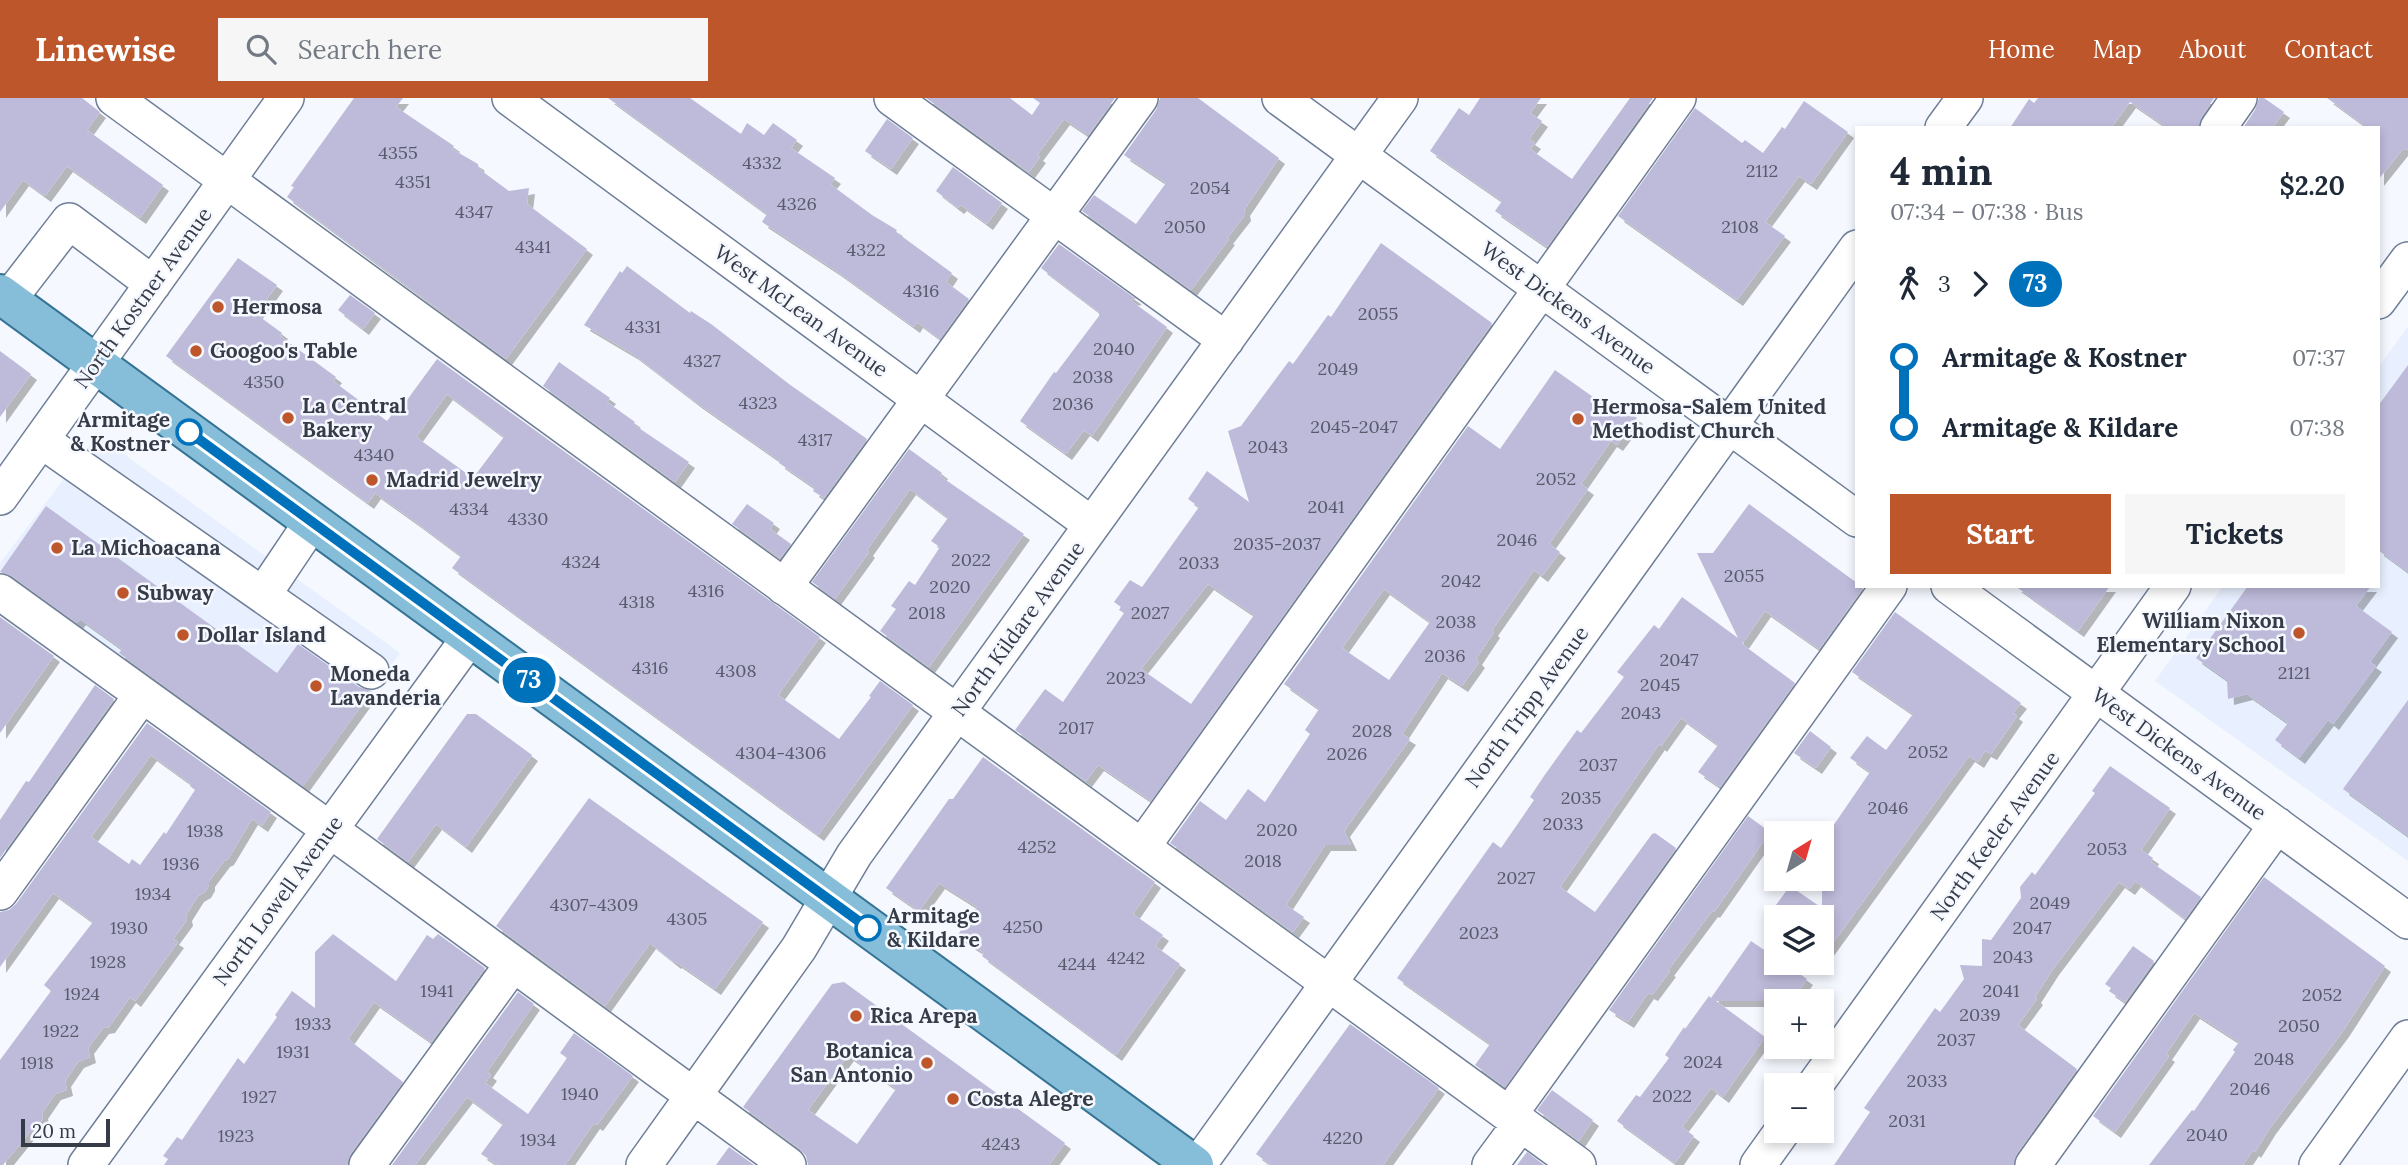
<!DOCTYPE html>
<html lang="en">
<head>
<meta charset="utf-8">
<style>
	body { margin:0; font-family:Lora,serif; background:#f6f6f7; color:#1f2937; height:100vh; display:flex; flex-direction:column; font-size:26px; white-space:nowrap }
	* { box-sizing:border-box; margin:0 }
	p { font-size:23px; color:#747a83 }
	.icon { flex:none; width:38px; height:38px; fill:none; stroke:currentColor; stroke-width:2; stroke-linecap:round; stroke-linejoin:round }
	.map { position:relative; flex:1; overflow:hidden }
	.drawer { position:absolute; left:1855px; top:28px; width:525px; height:462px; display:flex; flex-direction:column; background:#fff; border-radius:0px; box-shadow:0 4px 10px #0003 }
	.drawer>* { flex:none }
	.badge { padding:0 14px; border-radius:23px; font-size:24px; line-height:46px }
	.needle { width:46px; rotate:37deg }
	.controls { position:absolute; left:1764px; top:723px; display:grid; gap:14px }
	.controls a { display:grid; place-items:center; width:70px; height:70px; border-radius:0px; background:#fff; box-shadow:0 4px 10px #0003; font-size:35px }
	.scale { position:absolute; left:21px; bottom:18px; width:89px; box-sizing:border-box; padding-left:7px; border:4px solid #353b47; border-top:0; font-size:19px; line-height:24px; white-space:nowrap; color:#353b47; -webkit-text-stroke:5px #f5f8fe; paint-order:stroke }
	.map>.badge { position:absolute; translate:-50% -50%; box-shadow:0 0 0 4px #fff }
	.legs { display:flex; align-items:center; gap:10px; height:77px; padding:0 35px; font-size:23px }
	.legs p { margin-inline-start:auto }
	.overview { display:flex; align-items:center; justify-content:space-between; height:119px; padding:0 35px }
	h1 { font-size:38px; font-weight:700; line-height:52px }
	.primary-button { display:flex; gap:14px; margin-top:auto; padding:14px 35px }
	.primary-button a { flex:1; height:80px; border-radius:0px; background:#bd562b; color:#fff; font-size:28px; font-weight:700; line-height:80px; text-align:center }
	.primary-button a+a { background:#f6f6f7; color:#1f2937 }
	ul { padding:0 35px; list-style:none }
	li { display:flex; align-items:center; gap:24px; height:70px; font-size:26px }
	li i { display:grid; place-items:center; width:10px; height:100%; margin:0 9px; background:currentColor }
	li i::after { content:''; width:18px; height:18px; margin:-9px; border:5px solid; border-radius:50%; background:#fff }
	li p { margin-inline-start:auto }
	li:first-child i { background:linear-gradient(#0000 50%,currentColor 0) }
	li:last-child i { background:linear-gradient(currentColor 50%,#0000 0) }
	header { display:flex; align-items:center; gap:42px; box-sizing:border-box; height:98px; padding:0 35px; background:#bd562b; color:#fff }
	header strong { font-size:33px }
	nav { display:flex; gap:38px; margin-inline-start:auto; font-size:24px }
	.search { width:490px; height:63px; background:#f6f6f7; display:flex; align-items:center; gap:18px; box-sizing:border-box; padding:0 24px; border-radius:0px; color:#747a83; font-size:26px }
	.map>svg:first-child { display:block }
</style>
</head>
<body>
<header>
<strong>Linewise</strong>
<div class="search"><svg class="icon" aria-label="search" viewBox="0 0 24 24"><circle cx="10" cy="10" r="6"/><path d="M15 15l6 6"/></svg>Search here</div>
<nav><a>Home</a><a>Map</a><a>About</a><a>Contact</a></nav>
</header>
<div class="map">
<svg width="2408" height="1067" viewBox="0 0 2408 1067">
	<defs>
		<filter id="shadow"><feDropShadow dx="6" dy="6" stdDeviation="0" flood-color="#0004"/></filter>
	</defs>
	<rect width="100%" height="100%" fill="#f5f8fe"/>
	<!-- built -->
	<path fill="#e8f0ff" d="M2408,228v535l-253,-180 68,-95h155v-218z
		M100,339l300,216 -101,139 -299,-220v-9l93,-122z"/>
	<!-- building -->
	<path fill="#bebbda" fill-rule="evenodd" filter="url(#shadow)" d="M0,0h82l18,14 -13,18 76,55 -23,33 -73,-52 -22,30 -22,-16 -23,32z
		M354,0h49l-7,9 58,39 -2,3 26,15 1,5 30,22 20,-3 -2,16 60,45 -81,110 -219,-162 7,-10 -3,-1z
		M608,0h82l51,36 6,-11 17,12 9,-12 24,17 -6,8 44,30 -5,6 42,31 25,15 -1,2 56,41 -6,9 23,17 -29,40 -23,-17 -3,5 -79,-57 -73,-48 5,-8z
		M926,0h84l22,17 8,-12 -7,-5h82l-27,37 -24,-16 -27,36 3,2 -11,15z
		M1160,0h38l81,60 -35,52 1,5 -18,23 2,1 -38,51 -109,-79 12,-16 42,29 30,-41 -42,-28 32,-45z
		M1480,0h61l-11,15 12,8 -13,18 6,4 -5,6 42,30 58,-81h23l-106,149 -52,-36 7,-10 -72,-50 29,-43 10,7z
		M2038,0h176l-12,18 -4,12h-30l-38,-26 -19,26h-101l19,-29 5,4z
		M2259,0h5l20,14 -12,16h-29l12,-18z
		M2327,0h81v51l-6,1 -24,30v-52h-10z
		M1804,3l44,31 -37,52 -12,-8 -34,46 20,14 -48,64 -119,-84 77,-108 47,35 3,-3 18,13 19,-26 3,2z
		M887,21l26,19 -22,31 -26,-18z
		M953,69l49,36 -15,21 -26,-19 -3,3 -22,-17z
		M1381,145l111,80 -341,478 -53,-36 -12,16 -71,-51 30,-41 18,13 61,-89 -5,-3 2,-3 -7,-5 16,-22 12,7 57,-80 -11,-8 19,-28 42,31 -21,-71 13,-5 48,-65 4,3 35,-49 3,2zM1208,486l46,31 -63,89 -50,-35z
		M1059,146l77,55 -6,1 37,27 -75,109 -8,-6 -18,24 -46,-33 34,-49 2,1 43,-57v-4l-58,-44z
		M238,160l39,27 -21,29 26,19 -2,3 56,41 -3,4 54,40 9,-12 3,2 38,-52 383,278 -42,58 61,44 32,-42 -2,-1 11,-15 33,24 -95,130 -366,-267 9,-12 -44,-33 -42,-30 -7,10 -202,-147zM447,296l57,43 -31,41 -57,-41z
		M627,168l63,47 1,-2 20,13 78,60 78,55 -43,59 -11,-7 2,-3 -36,-25 1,-2 -83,-58 -64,-49 -49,-29 36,-54 2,2z
		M350,197l25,18 -12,16 -25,-19z
		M0,253l31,23 -31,43z
		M559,264l51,36 -3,4 28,20 -2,2 56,38 -14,20 -132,-96z
		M2408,267v207l-30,-22v-144z
		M1555,272l55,39 4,-7 23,16 -20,27 -6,-4 -30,43 7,5 -39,55 11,8 -18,24 -8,-6 -42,60 2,2 -18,27 3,3 -17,24 -20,-13 -40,61 8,5 -66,92 7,14h-26l-39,60 18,12 -11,15 -123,-89 30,-42 26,19 22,-31 17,13 45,-68 -5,-4 14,-21 -35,-25 184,-258 32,23zM1384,491l46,33 -41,58 -47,-32z
		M909,351l33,24 -2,3 84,58 -95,133 -49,-36 16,-22 -5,-3 18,-25 6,4 25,-38 -9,-6 17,-23 -38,-29 -43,61 2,2 -34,47 -23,-17z
		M747,406l27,19 -4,6 21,15 -11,14 -48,-34z
		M1749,406l108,79v3l6,2 -44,61 -54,-38 -23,33 53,39 -75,104 -22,-15 20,-27 -37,-27 -20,28 -2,-2 -99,143 35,25 57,-78 3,-1 21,15 -171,239 -30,-22 15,-21 -93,-66 96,-136 8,6 33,-48 -4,-3 14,-21 33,-46 4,3 43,-56 -7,-5 37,-47 5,4 23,-32 56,41 -41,-85h16z
		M46,408l231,167 21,-29 61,43 13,4 -69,95 -184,-133 3,-4 -42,-30 -3,4 -65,-47 -12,-4z
		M2015,488h95l-32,45z
		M2248,488h123l-15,20 36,26 -22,30 6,4 -43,58 -5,-4 -29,38 -24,-18 13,-17 -41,-29 -19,5 -1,-19 -31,-22z
		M1895,514l126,91 -8,10 4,3 -26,38 -6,-3 -7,11 -9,-6 -147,202v-41h-55l23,-31 32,22v-66l48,-70 -20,-14 17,-22 19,14 27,-36 -61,-42z
		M0,519l54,39 -54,77z
		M95,587l19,14 -114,159v-38l26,-39 3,1z
		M2408,602v136l-65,-47z
		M467,616h9l56,41 -66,92 -30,-23 -28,38 -31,-23z
		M147,625l124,89 -9,14 -10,-7 -24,40 -4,2 -15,20v4l-4,7 -7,4 -12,19 1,5 -14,19 5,3 -43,59 -5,-4 -21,30 -6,1 -15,20 2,9 -12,5 -13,19 2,9 -12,4 -13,19 1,6 -5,6 -5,3 -30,37h-3v-105l51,-69 -7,-6 49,-63 -40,-29 -53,74v-55l9,-2 7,-6zM151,657l40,29 -1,2 5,4 -29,44 -2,-2 -24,33 -8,-6 -3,5 -38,-27z
		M1810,633l21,16 -15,21 -22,-15z
		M983,659l172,125 -22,32 30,21 -8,11 25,18 -64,91 -134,-99 2,-3 -27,-17 20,-29 -38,-24 -20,28 -33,-23 63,-89h4z
		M2110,668l60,42 -29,42 12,8 -2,4 50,35 -16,22 -50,-38 -6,8 -10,-7 -66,87 -18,28 2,2 -19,26 59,44 -60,84 -4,12h-179l36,-53 -6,-4 71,-100 5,4 24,-33 -4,-14 22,1v-27l9,1 30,-42 -1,-11 12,-15 3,3 60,-82 -3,-2z
		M589,700l174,124 -48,67 -39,-27 -1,1 -25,-20 -45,63 -109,-80z
		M1748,718l22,16 -56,80 -2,-1 -44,59 2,1 -18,24 -4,-2 -20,29 -19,-12z
		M2264,779l121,89 -42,65 -73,97 -15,24 -2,-2 -10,15h-94l43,-55 2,1 41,-59 -2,-2 6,-8 -45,-29 -28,41 3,2 -54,76 -22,-16z
		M333,836l63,47 31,-46 6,4 5,-5 47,34 -54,74 -57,-40 -26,37 55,43 -52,71 -4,12h-183l4,-6 -5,-3 14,-19 5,3 56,-82 6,6 33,-47 -2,-2 17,-24 23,17v-56z
		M1751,843l25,17v4h7l24,17 -15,22h-76l49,36 -42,60 -12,-9 -29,39 12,9 -19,27 -58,-42 19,-26 4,2 29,-39 -4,-3 19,-28 1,2 24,-33 2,2z
		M2133,848l21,15 -29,41 -16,-11 2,-3 -6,-4z
		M844,884l221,161 -16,22h-241l-2,-9 -6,-7 -57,-42 89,-123zM848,957l48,34 -39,55 -49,-34z
		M518,894l16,12 -47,68 4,3 -6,8 43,31 39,-56 -7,-5 14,-20 59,43 -36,49 -3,-2 -29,42h-67l-17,-11 22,-30 -36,-27 -52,68h-23z
		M1350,926l89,64 -56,77h-112l-15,-11z
		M1552,992l41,30 -14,21 -42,-31z
		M729,1049l25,18h-38z
		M1527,1054l17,13h-27z"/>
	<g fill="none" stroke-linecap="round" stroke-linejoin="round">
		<defs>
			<path id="minor" d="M114,0l1464,1067
				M510,0l582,427
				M892,0l334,242
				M1280,0l577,421
				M1943,30l22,-30
				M2218,30l21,-30
				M8,202l61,-79 84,63
				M2378,203l30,-41
				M41,342l330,231
				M0,399l286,-399
				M1949,488l459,335
				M784,489l356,-489
				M0,494l358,258 430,315
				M263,497l49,-73
				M1142,749l536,-749
				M0,794l142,-197
				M1815,987l358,-499
				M1509,1017l380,-529
				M86,1067l384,-528
				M367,1067l146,-201
				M644,1067l155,-217 55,-93 546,-757
				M1198,1067l659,-917
				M1490,1067l31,-42
				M1758,1067l25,-35
				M2033,1067l244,-340
				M2317,1067l91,-127"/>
			<path id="major" d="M0,196l1194,871"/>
		</defs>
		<!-- minor casing -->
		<use href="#minor" stroke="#6f7e97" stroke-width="38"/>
		<!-- major casing -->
		<use href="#major" stroke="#357394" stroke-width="42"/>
		<!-- minor -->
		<use href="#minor" stroke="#fff" stroke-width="35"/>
		<!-- major -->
		<use href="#major" stroke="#86bdd8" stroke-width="38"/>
	</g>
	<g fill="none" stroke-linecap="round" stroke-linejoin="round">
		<defs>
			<path id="line-1" d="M189,334l679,496"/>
		</defs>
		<!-- line-1 casing -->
		<use href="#line-1" stroke="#fff" stroke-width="16"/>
		<!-- line-1 -->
		<use href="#line-1" stroke="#0072bc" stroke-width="10"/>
	</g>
	<!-- markers -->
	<g fill="#bd562b" stroke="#f5f8fe" stroke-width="2.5">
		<circle cx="218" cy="209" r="7"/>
		<circle cx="196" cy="253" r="7"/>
		<circle cx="288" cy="320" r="7"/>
		<circle cx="1578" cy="321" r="7"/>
		<circle cx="372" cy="382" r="7"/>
		<circle cx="57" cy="450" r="7"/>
		<circle cx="123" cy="495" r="7"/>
		<circle cx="2299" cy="535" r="7"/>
		<circle cx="183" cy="537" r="7"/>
		<circle cx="316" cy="588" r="7"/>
		<circle cx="856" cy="918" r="7"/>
		<circle cx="927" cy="965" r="7"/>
		<circle cx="953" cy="1001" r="7"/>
	</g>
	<g fill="#fff" stroke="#0072bc" stroke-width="3.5">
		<circle cx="189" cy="334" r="12"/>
		<circle cx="868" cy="830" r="12"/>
	</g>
	<g text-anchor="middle" stroke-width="5" stroke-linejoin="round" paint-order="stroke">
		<!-- number labels -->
		<g font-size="18" fill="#575b6c">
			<text x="398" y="61">4355</text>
			<text x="762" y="71">4332</text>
			<text x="1762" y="79">2112</text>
			<text x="413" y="90">4351</text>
			<text x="1210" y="96">2054</text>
			<text x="797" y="112">4326</text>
			<text x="474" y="120">4347</text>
			<text x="1185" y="135">2050</text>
			<text x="1740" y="135">2108</text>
			<text x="533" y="155">4341</text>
			<text x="866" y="158">4322</text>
			<text x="921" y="199">4316</text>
			<text x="1378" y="222">2055</text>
			<text x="643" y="235">4331</text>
			<text x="1114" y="257">2040</text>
			<text x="702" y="269">4327</text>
			<text x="1338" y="277">2049</text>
			<text x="1093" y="285">2038</text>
			<text x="264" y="290">4350</text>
			<text x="758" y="311">4323</text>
			<text x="1073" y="312">2036</text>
			<text x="1354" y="335">2045-2047</text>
			<text x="815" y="348">4317</text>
			<text x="1268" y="355">2043</text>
			<text x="374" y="363">4340</text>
			<text x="1556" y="387">2052</text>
			<text x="1326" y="415">2041</text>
			<text x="469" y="417">4334</text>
			<text x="528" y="427">4330</text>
			<text x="1517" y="448">2046</text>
			<text x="1277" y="452">2035-2037</text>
			<text x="971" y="468">2022</text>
			<text x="581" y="470">4324</text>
			<text x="1199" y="471">2033</text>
			<text x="1744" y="484">2055</text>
			<text x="1461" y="489">2042</text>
			<text x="950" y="495">2020</text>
			<text x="706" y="499">4316</text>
			<text x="637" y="510">4318</text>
			<text x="927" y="521">2018</text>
			<text x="1150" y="521">2027</text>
			<text x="1456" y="530">2038</text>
			<text x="1445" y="564">2036</text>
			<text x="1679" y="568">2047</text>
			<text x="650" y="576">4316</text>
			<text x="736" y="579">4308</text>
			<text x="2294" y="581">2121</text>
			<text x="1126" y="586">2023</text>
			<text x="1660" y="593">2045</text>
			<text x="1641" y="621">2043</text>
			<text x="1076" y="636">2017</text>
			<text x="1372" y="639">2028</text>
			<text x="1928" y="660">2052</text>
			<text x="781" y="661">4304-4306</text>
			<text x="1347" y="662">2026</text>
			<text x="1598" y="673">2037</text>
			<text x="1581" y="706">2035</text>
			<text x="1888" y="716">2046</text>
			<text x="1563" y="732">2033</text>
			<text x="1277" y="738">2020</text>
			<text x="205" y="739">1938</text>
			<text x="1037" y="755">4252</text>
			<text x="2107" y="757">2053</text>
			<text x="1263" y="769">2018</text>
			<text x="181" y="772">1936</text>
			<text x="1516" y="786">2027</text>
			<text x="153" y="802">1934</text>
			<text x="2050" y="811">2049</text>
			<text x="594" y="813">4307-4309</text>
			<text x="687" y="827">4305</text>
			<text x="1023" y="835">4250</text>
			<text x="129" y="836">1930</text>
			<text x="2032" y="836">2047</text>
			<text x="1479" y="841">2023</text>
			<text x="2013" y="865">2043</text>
			<text x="1126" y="866">4242</text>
			<text x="108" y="870">1928</text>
			<text x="1077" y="872">4244</text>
			<text x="437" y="899">1941</text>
			<text x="2001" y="899">2041</text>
			<text x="82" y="902">1924</text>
			<text x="2322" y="903">2052</text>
			<text x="1980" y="923">2039</text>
			<text x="313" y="932">1933</text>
			<text x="2299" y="934">2050</text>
			<text x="61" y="939">1922</text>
			<text x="1956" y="948">2037</text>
			<text x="293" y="960">1931</text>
			<text x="2274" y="967">2048</text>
			<text x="1703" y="970">2024</text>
			<text x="37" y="971">1918</text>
			<text x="1927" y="989">2033</text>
			<text x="2250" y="997">2046</text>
			<text x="580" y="1002">1940</text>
			<text x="1672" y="1004">2022</text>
			<text x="259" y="1005">1927</text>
			<text x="1907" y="1029">2031</text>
			<text x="2207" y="1043">2040</text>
			<text x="236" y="1044">1923</text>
			<text x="1343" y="1046">4220</text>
			<text x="538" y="1048">1934</text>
			<text x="1001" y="1052">4243</text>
		</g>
		<!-- street labels -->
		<g font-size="21" fill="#353b47" stroke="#f5f8fe">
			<text transform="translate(143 200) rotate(-54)" y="7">North Kostner Avenue</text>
			<text transform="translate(1568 210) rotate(36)" y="7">West Dickens Avenue</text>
			<text transform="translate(801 213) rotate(36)" y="7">West McLean Avenue</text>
			<text transform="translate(1018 531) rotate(-54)" y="7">North Kildare Avenue</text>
			<text transform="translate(1527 609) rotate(-54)" y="7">North Tripp Avenue</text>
			<text transform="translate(2179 656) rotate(36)" y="7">West Dickens Avenue</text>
			<text transform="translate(1995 738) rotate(-54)" y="7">North Keeler Avenue</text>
			<text transform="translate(278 803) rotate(-54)" y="7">North Lowell Avenue</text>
		</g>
		<!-- poi labels -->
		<g font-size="21" font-weight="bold" fill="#353b47" stroke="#f5f8fe" text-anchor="start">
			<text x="232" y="216">Hermosa</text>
			<text x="210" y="260">Googoo's Table</text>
			<text x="302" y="315">La Central<tspan x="302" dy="24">Bakery</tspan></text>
			<text x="1592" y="316">Hermosa-Salem United<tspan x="1592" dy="24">Methodist Church</tspan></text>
			<text x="386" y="389">Madrid Jewelry</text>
			<text x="71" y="457">La Michoacana</text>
			<text x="137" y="502">Subway</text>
			<text x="2285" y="530" text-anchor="end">William Nixon<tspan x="2285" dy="24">Elementary School</tspan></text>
			<text x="197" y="544">Dollar Island</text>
			<text x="330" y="583">Moneda<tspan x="330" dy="24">Lavanderia</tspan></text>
			<text x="870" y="925">Rica Arepa</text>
			<text x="913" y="960" text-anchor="end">Botanica<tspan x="913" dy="24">San Antonio</tspan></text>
			<text x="967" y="1008">Costa Alegre</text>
		</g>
		<!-- stop labels -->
		<g font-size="21" font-weight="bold" fill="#353b47" stroke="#f5f8fe" text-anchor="end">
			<text x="170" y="329">Armitage<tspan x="170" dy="24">&amp; Kostner</tspan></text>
			<text x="887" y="825" text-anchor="start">Armitage<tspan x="887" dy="24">&amp; Kildare</tspan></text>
		</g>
	</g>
</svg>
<div class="controls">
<a><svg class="needle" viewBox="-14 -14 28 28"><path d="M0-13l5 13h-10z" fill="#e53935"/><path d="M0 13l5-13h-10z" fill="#747a83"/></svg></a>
<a><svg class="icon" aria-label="layers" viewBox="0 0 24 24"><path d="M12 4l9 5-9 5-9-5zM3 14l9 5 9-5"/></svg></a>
<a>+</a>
<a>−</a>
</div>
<div class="scale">20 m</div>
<b class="badge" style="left:529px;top:582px;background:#0072bc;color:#fff">73</b>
<section class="drawer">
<div class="overview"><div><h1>4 min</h1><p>07:34 – 07:38 · Bus</p></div><b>$2.20</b></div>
<div class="legs"><svg class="icon" aria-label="walk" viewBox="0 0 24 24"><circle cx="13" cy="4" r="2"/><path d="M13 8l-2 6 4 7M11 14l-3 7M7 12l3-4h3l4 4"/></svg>3<svg class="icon" aria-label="forward" viewBox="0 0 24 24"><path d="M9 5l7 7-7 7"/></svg><b class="badge" style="background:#0072bc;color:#fff">73</b></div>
<ul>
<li><i style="color:#0072bc"></i><b>Armitage &amp; Kostner</b><p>07:37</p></li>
<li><i style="color:#0072bc"></i><b>Armitage &amp; Kildare</b><p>07:38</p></li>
</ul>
<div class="primary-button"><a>Start</a><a>Tickets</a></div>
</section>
</div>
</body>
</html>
